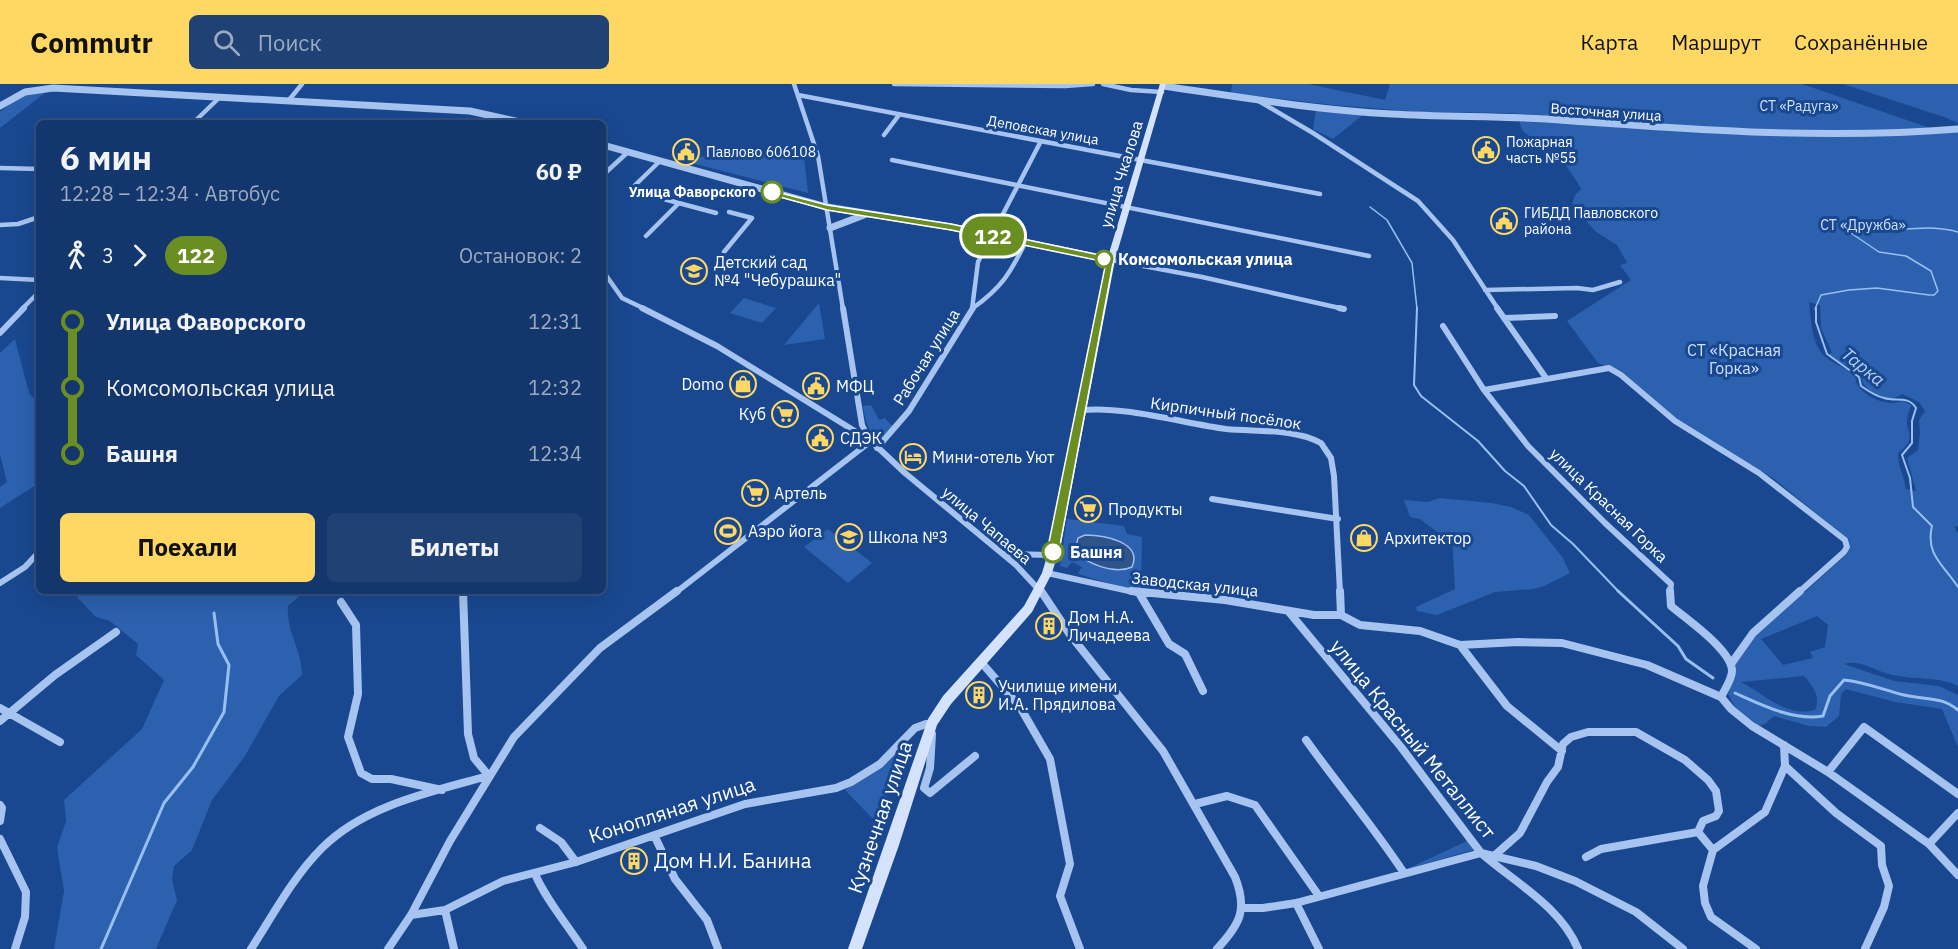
<!DOCTYPE html>
<html lang="ru">
<head>
<meta charset="utf-8">
<style>
	body { margin:0; font-family:"IBM Plex Sans",sans-serif; background:#204174; color:#f1f3f6; height:100vh; display:flex; flex-direction:column; font-size:22px; white-space:nowrap }
	* { box-sizing:border-box; margin:0 }
	p { font-size:20px; color:#9dabc2 }
	.icon { flex:none; width:33px; height:33px; fill:none; stroke:currentColor; stroke-width:2; stroke-linecap:round; stroke-linejoin:round }
	.map { position:relative; flex:1; overflow:hidden }
	.side { position:absolute; left:36px; top:36px; width:570px; height:474px; display:flex; flex-direction:column; background:#13366c; border-radius:9px; box-shadow:0 6px 24px #0002,0 0 0 2px #32507f }
	.side>* { flex:none }
	.badge { padding:0 12px; border-radius:20px; font-size:21px; line-height:39px }
	.map>.badge { position:absolute; translate:-50% -50%; box-shadow:0 0 0 3px #fff }
	.legs { display:flex; align-items:center; gap:9px; height:66px; padding:0 24px; font-size:20px }
	.legs p { margin-inline-start:auto }
	.headline { display:flex; align-items:center; justify-content:space-between; height:102px; padding:0 24px }
	h1 { font-size:33px; font-weight:700; line-height:45px }
	.cta { display:flex; gap:12px; margin-top:auto; padding:12px 24px }
	.cta a { flex:1; height:69px; border-radius:9px; background:#ffd864; color:#111; font-size:24px; font-weight:700; line-height:69px; text-align:center }
	.cta a+a { background:#204174; color:#f1f3f6 }
	ul { padding:0 24px; list-style:none }
	li { display:flex; align-items:center; gap:21px; height:66px; font-size:22px }
	li i { display:grid; place-items:center; width:9px; height:100%; margin:0 8px; background:currentColor }
	li i::after { content:''; width:15px; height:15px; margin:-8px; border:4px solid; border-radius:50%; background:#13366c }
	li p { margin-inline-start:auto }
	li:first-child i { background:linear-gradient(#0000 50%,currentColor 0) }
	li:last-child i { background:linear-gradient(currentColor 50%,#0000 0) }
	header { display:flex; align-items:center; gap:36px; box-sizing:border-box; height:84px; padding:0 30px; background:#ffd864; color:#111 }
	header strong { font-size:28px }
	nav { display:flex; gap:33px; margin-inline-start:auto; font-size:21px }
	.search { width:420px; height:54px; background:#204174; display:flex; align-items:center; gap:15px; box-sizing:border-box; padding:0 21px; border-radius:9px; color:#9dabc2; font-size:22px }
	.map>svg:first-child { display:block }
</style>
</head>
<body>
<header>
<strong>Commutr</strong>
<div class="search"><svg class="icon" aria-label="search" viewBox="0 0 24 24"><circle cx="10" cy="10" r="6"/><path d="M15 15l6 6"/></svg>Поиск</div>
<nav><a>Карта</a><a>Маршрут</a><a>Сохранённые</a></nav>
</header>
<div class="map">
<svg width="1958" height="865" viewBox="0 0 1958 865">
	<rect width="100%" height="100%" fill="#194890"/>
	<!-- green -->
	<path fill="#2b61ae" fill-rule="evenodd" d="M1232,0h76l77,16 5,-16h412l128,44 -87,3 -158,-4 -175,-14 -88,-1 -89,-7 -102,-12z
		M1843,0h115v39l-14,-6z
		M46,8l-46,36v-16c18,-14 24,-19 46,-20z
		M1316,26l48,4 -31,25 -20,-10z
		M1519,35l332,16h75l32,-4v395l-4,1 4,6v153c-20,-10 -44,-6 -65,-11 -17,-3 -32,-16 -49,-11l50,17 45,5 19,9v52l-16,-38 -47,-7 -49,-13 -5,5 -2,22 -13,11 -17,-1 -35,-10 -9,8 -6,2 -24,-19 -7,-13 7,-20 -1,-9 22,-29 91,-82 3,-6 -1,-8 -76,-62 -98,-59 -50,-45 -27,-11 -31,-42 64,-41 -11,-15 7,-2 -10,-18 -21,-13 -24,-27 3,-10 6,-6c-5,-10 -12,-19 -18,-28 -2,-4 -2,-9 -5,-13 -11,-16 -35,-1 -39,-29zM1809,218l11,3 1,23 11,25 -4,1c8,8 19,11 29,18 5,4 4,7 7,12 7,13 27,19 38,10l17,8 6,9 -6,9 1,12 -2,18 -11,8 9,33 -10,-2c-2,-13 -8,-23 -8,-36 22,-16 5,-21 10,-39 1,-3 3,-6 3,-9l-9,-4c-14,6 -37,-3 -45,-17 -3,-5 1,-4 -3,-8 -10,-11 -25,-12 -34,-25 -9,-14 -9,-33 -11,-49zM1817,532l11,9 -3,22 -15,5 3,6 -30,7 -22,-26zM1804,592c9,10 17,21 11,34 -28,8 -51,-16 -74,-28z
		M803,64l5,45 -132,-34z
		M744,214l32,10 -14,15 -32,-10z
		M819,219l6,36 -41,6z
		M15,255l14,54 10,12v78l-39,25v-21l7,-5 -7,-28v-101z
		M871,321l8,15 6,-2 5,6 6,2 -18,17c-9,-12 -13,-22 -15,-37z
		M1439,414l53,5 19,4 18,8 34,43 7,15 -26,13 -10,3 -39,3 -58,23 -20,-4 -1,-4 39,-18 -3,-52 -15,-5 -17,-13 -10,-2 -6,-17 24,2z
		M1067,435l57,7 3,8 15,3 -1,51h-17l-43,-13 -3,-2 4,-6 -10,-5 -5,6 -7,-2z
		M828,445l44,34 -24,20 -44,-36z
		M83,507h222l-17,15c-2,25 14,45 14,69l-23,21 -34,60 -33,44 -20,50 -18,16 -2,14 5,20 -21,49h-102l10,-58 -7,-43 9,-27 -2,-21 78,-71 22,-49 -28,-25 2,-11 -28,-23 -14,-4 -19,-20z
		M898,668l5,2 -27,68 -31,-32z
		M1467,757l6,9 -66,19z"/>
	<!-- water -->
	<path fill="#305488" stroke="#99bff1" stroke-width="1.5" d="M1085,451c19,0 58,7 47,32 -17,8 -45,-3 -57,-16l3,-13z"/>
	<g fill="none" stroke-linecap="round" stroke-linejoin="round">
		<!-- stream-far2 -->
		<path stroke="#99bff1" stroke-width="1.5" d="M1370,123l17,13 25,43 5,46
			M1815,225l6,-14 28,-5 28,-2 52,7h5l4,-4 -7,-20 -25,-15 -27,-4 -37,-25 2,-3c14,-3 24,4 38,5 26,2 50,-5 76,3"/>
		<!-- stream-far1 -->
		<path stroke="#99bff1" stroke-width="2" d="M1417,224l-3,77 7,11 57,45 27,30 19,15 27,39 22,19 47,49
			M1816,224v14l11,32 32,23 2,9c7,5 14,10 23,12 12,4 24,-3 32,10l-4,13v22l-10,12 8,23 3,29 19,19c-7,29 12,39 26,61"/>
		<!-- stream -->
		<path stroke="#99bff1" stroke-width="3" d="M1618,507l60,55 8,13 27,19
			M1735,609c27,12 58,28 88,23l7,-20 14,-16c21,2 40,10 60,15 21,5 37,1 54,15
			M101,865l63,-146 29,-36 31,-55 5,-47 -11,-21 -4,-31"/>
		<!-- minor-far2 -->
		<path stroke="#a6c4ef" stroke-width="4.5" d="M794,0l24,72 25,153
			M894,0l171,2 28,-2
			M1103,0l28,6 31,2
			M798,11l522,99
			M289,16l13,-16
			M1257,16l56,33 105,68 35,39 45,69
			M193,39l27,-26
			M884,51l15,-20
			M892,76l477,96
			M660,77l-30,29 86,23
			M0,84l39,1
			M603,91l25,-23
			M0,141l18,-1 21,-7
			M646,152l32,-32
			M724,168l28,-34 -23,-6
			M1111,176l91,17 142,32
			M603,187l19,27 23,11
			M0,194l39,2
			M1485,206l92,-2 16,2 27,-8
			M973,224c28,-20 37,-34 52,-65
			M22,225l17,-17
			M972,225l6,-47 63,-121"/>
		<!-- minor-far1 -->
		<path stroke="#a6c4ef" stroke-width="6" d="M642,224l75,38 154,95 34,32 111,92 26,28
			M843,224l19,117 7,14
			M1339,224l5,1
			M1497,224l49,70
			M1504,234l51,-2
			M1443,242l41,64 125,-22 12,7 54,46 84,52 86,67 2,7 -3,5 -46,41
			M0,249l24,-25
			M1484,306l44,56 77,77 66,61 -1,9
			M1083,326c41,-4 100,13 143,19 30,3 68,-1 95,14l10,15 3,18 6,117
			M877,364l32,-37 64,-103
			M1212,415l126,20
			M1003,470l49,1
			M1047,489l91,20
			M0,499l25,-16 14,-15
			M675,509l196,-152"/>
		<!-- minor -->
		<path stroke="#a6c4ef" stroke-width="8" d="M463,507l5,143 6,24 15,18
			M1041,507l30,45 92,115 72,126c13,33 5,47 -18,72
			M1131,507l94,9 89,15h27l19,10 60,6 40,14 58,-3 44,1 85,22 74,32 10,12 21,17 76,46 101,72 29,31
			M1340,507l1,24
			M1670,507l1,15c15,13 61,44 61,65 0,8 -7,18 -11,26
			M1139,509l30,51 16,10 18,37
			M341,518l15,23 2,69 -10,43 13,36 11,6h19l51,11
			M1289,528l112,135 80,106 55,13 39,15 61,31 47,37
			M1460,561l47,61 55,45
			M981,578l39,45 30,52 20,105 -10,32 20,53
			M1731,580l22,-31 47,-42
			M0,624l60,34
			M0,637l55,-46 61,-43
			M932,650l-2,34 -6,20 6,5 45,-37
			M1306,656c32,45 68,87 98,133
			M1785,682l51,47 45,33 1,19 7,21 -5,21 -19,42
			M1828,688l36,-45 94,67
			M1195,720l32,-8 28,9 64,91
			M0,721l2,3 -2,13
			M540,744l21,14 15,20
			M655,753l20,42 32,41 11,29
			M0,755l26,53 -1,25 -10,32
			M1929,760l29,-31
			M1494,772l26,-23 27,-51 11,-15 5,-23 8,-7 17,-5h48l49,28 23,20 8,11 3,20 -3,5 -13,5 -5,11
			M1586,773l15,-8 97,-17 15,18
			M535,790c11,26 32,50 48,75
			M1296,819l23,46
			M1243,824h20l33,-5 185,-50c33,29 80,54 97,96
			M445,826l9,39
			M411,831l34,-5 58,-29 73,-19 169,-58 91,-16 15,-6 29,-18 35,-36 11,-4h6
			M251,865c22,-34 42,-72 71,-101 43,-43 109,-56 166,-72
			M388,865l23,-34 39,-74 64,-104 86,-89 77,-57
			M1756,865l-45,-32 -6,-14 -2,-17 10,-36 52,-38 20,-46 -1,-21"/>
		<!-- tertiary -->
		<path stroke="#a6c4ef" stroke-width="7" d="M1163,2c76,11 153,24 229,28 52,3 103,2 154,5 137,10 275,21 412,10
			M0,22l25,-14 28,-4 417,23 54,12
			M603,61l224,62 124,20 160,33
			M830,144l34,-13"/>
		<!-- secondary -->
		<path fill="#d4e3fb" fill-rule="evenodd" d="M1160,0h6l-51,176 -54,283 -9,30 -20,39 -81,92 -14,21 -38,120 -37,104h-14l80,-230 15,-23 81,-90 18,-33 9,-30 56,-283z"/>
	</g>
	<!-- line-1 -->
	<path fill="#6b8e23" stroke="#fff" stroke-width="1.5" d="M769,106l58,15 124,19 163,34 -56,298 -5,1 -6,-5 59,-290 -155,-32 -124,-20 -58,-16z"/>
	<!-- icons -->
	<defs>
		<symbol id="civic-ring" viewBox="-11 -11 22 22"><circle r="9.5" fill="#194890" stroke="#ffd864" stroke-width="1.5"/><path d="M-.6-6.5H3V-4.5H.6V-3L4-1V1h2V6H-6V1h2V-1L-.6-3ZM-1.2 2.5V6h2.4V2.5Z" fill="#ffd864"/></symbol>
		<symbol id="school-ring" viewBox="-11 -11 22 22"><circle r="9.5" fill="#194890" stroke="#ffd864" stroke-width="1.5"/><path d="M0-5L7-2L0 1L-7-2ZM-4 1L0 2.5L4 1V4Q0 6-4 4Z" fill="#ffd864"/></symbol>
		<symbol id="shop-ring" viewBox="-11 -11 22 22"><circle r="9.5" fill="#194890" stroke="#ffd864" stroke-width="1.5"/><path d="M-5-2.5h2.3a2.7 3.5 0 0 1 5.4 0H5L5.5 6h-11ZM-1.5-2.5h3a1.5 2.3 0 0 0-3 0Z" fill="#ffd864"/></symbol>
		<symbol id="supermarket-ring" viewBox="-11 -11 22 22"><circle r="9.5" fill="#194890" stroke="#ffd864" stroke-width="1.5"/><path d="M-6-5.5h2.5l.6 2H6L4.5 2H-2.5L-4.4-4H-6ZM-1.5 3.2a1.3 1.3 0 1 0 .1 0ZM3 3.2a1.3 1.3 0 1 0 .1 0Z" fill="#ffd864"/></symbol>
		<symbol id="hotel-ring" viewBox="-11 -11 22 22"><circle r="9.5" fill="#194890" stroke="#ffd864" stroke-width="1.5"/><path d="M-6-4.5h1.5V1H6V5H4.5V3h-9V5H-6ZM-4 0a1.8 1.8 0 1 1 3.6 0ZM.5 0V-2.5h3Q6-2.5 6 0Z" fill="#ffd864"/></symbol>
		<symbol id="stadium-ring" viewBox="-11 -11 22 22"><circle r="9.5" fill="#194890" stroke="#ffd864" stroke-width="1.5"/><path d="M0-5a6.5 5 0 1 0 0 10a6.5 5 0 1 0 0-10ZM-3.5-1.8h7v3.6h-7Z" fill="#ffd864"/></symbol>
		<symbol id="building-ring" viewBox="-11 -11 22 22"><circle r="9.5" fill="#194890" stroke="#ffd864" stroke-width="1.5"/><path d="M-4-6H4V6H1V3H-1V6H-4ZM-2.5-4.3h1.7v1.8h-1.7ZM.8-4.3h1.7v1.8H.8ZM-2.5-1h1.7V.8h-1.7ZM.8-1h1.7V.8H.8Z" fill="#ffd864"/></symbol>
	</defs>
	<g fill-rule="evenodd">
		<use href="#civic-ring" x="1471" y="51" width="30" height="30"/>
		<use href="#civic-ring" x="671" y="53" width="30" height="30"/>
		<use href="#civic-ring" x="1489" y="122" width="30" height="30"/>
		<use href="#school-ring" x="679" y="172" width="30" height="30"/>
		<use href="#shop-ring" x="728" y="285" width="30" height="30"/>
		<use href="#civic-ring" x="801" y="287" width="30" height="30"/>
		<use href="#supermarket-ring" x="770" y="315" width="30" height="30"/>
		<use href="#civic-ring" x="805" y="339" width="30" height="30"/>
		<use href="#hotel-ring" x="898" y="358" width="30" height="30"/>
		<use href="#supermarket-ring" x="740" y="394" width="30" height="30"/>
		<use href="#supermarket-ring" x="1073" y="410" width="30" height="30"/>
		<use href="#stadium-ring" x="713" y="432" width="30" height="30"/>
		<use href="#school-ring" x="834" y="438" width="30" height="30"/>
		<use href="#shop-ring" x="1349" y="439" width="30" height="30"/>
		<use href="#building-ring" x="1034" y="527" width="30" height="30"/>
		<use href="#building-ring" x="964" y="596" width="30" height="30"/>
		<use href="#building-ring" x="619" y="762" width="30" height="30"/>
	</g>
	<!-- markers -->
	<g fill="#fff" stroke="#6b8e23" stroke-width="3">
		<circle cx="772" cy="108" r="10"/>
		<circle cx="1104" cy="175" r="8"/>
		<circle cx="1053" cy="468" r="10"/>
	</g>
	<g text-anchor="middle" stroke-width="6" stroke-linejoin="round" paint-order="stroke">
		<!-- far-park labels -->
		<g font-size="14" fill="#cde0fb" stroke="#194890">
			<text x="1799" y="27">СТ «Радуга»</text>
			<text x="1863" y="146">СТ «Дружба»</text>
		</g>
		<!-- far-street labels -->
		<g font-size="14" fill="#fff" stroke="#194890">
			<text transform="translate(1606 28) rotate(4)" y="5">Восточная улица</text>
			<text transform="translate(1043 46) rotate(10)" y="5">Деповская улица</text>
		</g>
		<!-- far-poi labels -->
		<g font-size="14" fill="#fff" stroke="#194890" text-anchor="start">
			<text x="1506" y="63">Пожарная<tspan x="1506" dy="16">часть №55</tspan></text>
			<text x="706" y="73">Павлово 606108</text>
			<text x="1524" y="134">ГИБДД Павловского<tspan x="1524" dy="16">района</tspan></text>
		</g>
		<!-- far-stop labels -->
		<g font-size="14" font-weight="bold" fill="#fff" stroke="#194890" text-anchor="end">
			<text x="756" y="113">Улица Фаворского</text>
		</g>
		<!-- street labels -->
		<g font-size="16" fill="#fff" stroke="#194890">
			<text transform="translate(1121 90) rotate(-73)" y="6">улица Чкалова</text>
			<text transform="translate(926 273) rotate(-58)" y="6">Рабочая улица</text>
			<text transform="translate(1226 329) rotate(8)" y="6">Кирпичный посёлок</text>
			<text transform="translate(1609 421) rotate(44)" y="6">улица Красная Горка</text>
			<text transform="translate(987 441) rotate(40)" y="6">улица Чапаева</text>
			<text transform="translate(1195 500) rotate(6)" y="6">Заводская улица</text>
		</g>
		<!-- stop labels -->
		<g font-size="16" font-weight="bold" fill="#fff" stroke="#194890" text-anchor="start">
			<text x="1118" y="181">Комсомольская улица</text>
			<text x="1070" y="474">Башня</text>
		</g>
		<!-- poi labels -->
		<g font-size="16" fill="#fff" stroke="#194890" text-anchor="start">
			<text x="714" y="184">Детский сад<tspan x="714" dy="18">№4 "Чебурашка"</tspan></text>
			<text x="724" y="306" text-anchor="end">Domo</text>
			<text x="836" y="308">МФЦ</text>
			<text x="766" y="336" text-anchor="end">Куб</text>
			<text x="840" y="360">СДЭК</text>
			<text x="932" y="379">Мини-отель Уют</text>
			<text x="774" y="415">Артель</text>
			<text x="1108" y="431">Продукты</text>
			<text x="748" y="453">Аэро йога</text>
			<text x="868" y="459">Школа №3</text>
			<text x="1384" y="460">Архитектор</text>
			<text x="1068" y="539">Дом Н.А.<tspan x="1068" dy="18">Личадеева</tspan></text>
			<text x="998" y="608">Училище имени<tspan x="998" dy="18">И.А. Прядилова</tspan></text>
		</g>
		<!-- park labels -->
		<g font-size="16" fill="#cde0fb" stroke="#194890">
			<text x="1734" y="272">СТ «Красная<tspan x="1734" dy="18">Горка»</tspan></text>
		</g>
		<!-- water labels -->
		<g font-size="18" font-style="italic" fill="#b2cff6" stroke="#194890">
			<text transform="translate(1863 283) rotate(39)" y="6">Тарка</text>
		</g>
		<!-- near-street labels -->
		<g font-size="20" fill="#fff" stroke="#194890">
			<text transform="translate(1413 655) rotate(51)" y="7">улица Красный Металлист</text>
			<text transform="translate(672 726) rotate(-18)" y="7">Конопляная улица</text>
			<text transform="translate(880 733) rotate(-71)" y="7">Кузнечная улица</text>
		</g>
		<!-- near-poi labels -->
		<g font-size="20" fill="#fff" stroke="#194890" text-anchor="start">
			<text x="654" y="784">Дом Н.И. Банина</text>
		</g>
	</g>
</svg>
<b class="badge" style="left:993px;top:152px;background:#6b8e23;color:#fff">122</b>
<section class="side">
<div class="headline"><div><h1>6 мин</h1><p>12:28 – 12:34 · Автобус</p></div><b>60 ₽</b></div>
<div class="legs"><svg class="icon" aria-label="walk" viewBox="0 0 24 24"><circle cx="13" cy="4" r="2"/><path d="M13 8l-2 6 4 7M11 14l-3 7M7 12l3-4h3l4 4"/></svg>3<svg class="icon" aria-label="forward" viewBox="0 0 24 24"><path d="M9 5l7 7-7 7"/></svg><b class="badge" style="background:#6b8e23;color:#fff">122</b><p>Остановок: 2</p></div>
<ul>
<li><i style="color:#6b8e23"></i><b>Улица Фаворского</b><p>12:31</p></li>
<li><i style="color:#6b8e23"></i><span>Комсомольская улица</span><p>12:32</p></li>
<li><i style="color:#6b8e23"></i><b>Башня</b><p>12:34</p></li>
</ul>
<div class="cta"><a>Поехали</a><a>Билеты</a></div>
</section>
</div>
</body>
</html>
